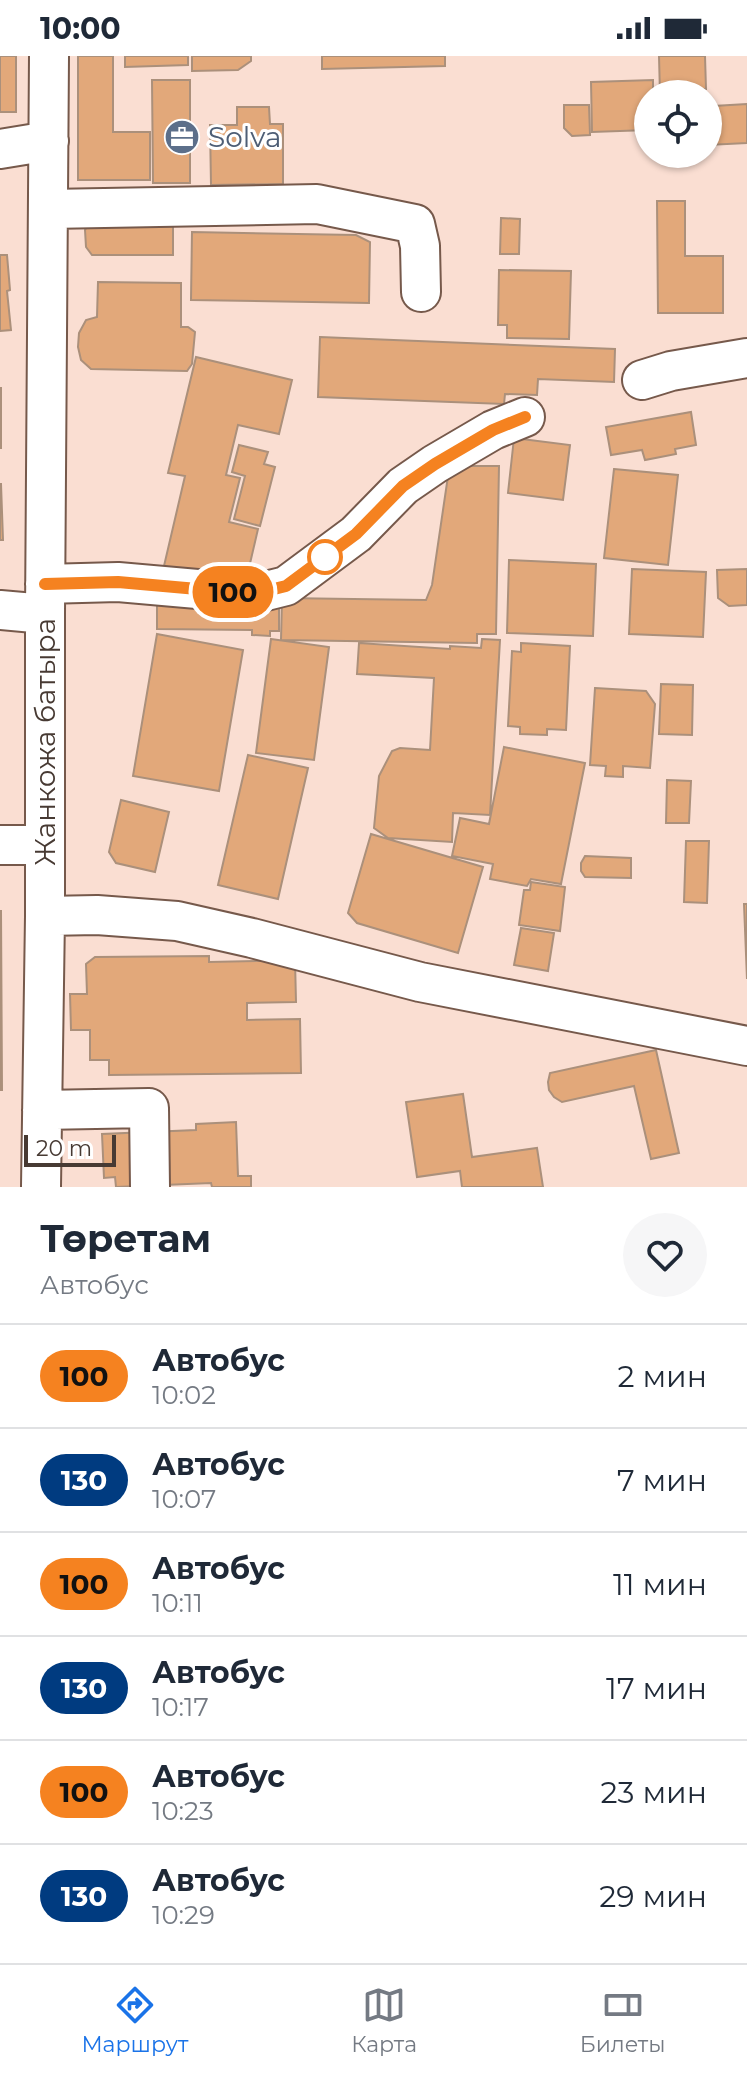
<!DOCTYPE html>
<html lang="ru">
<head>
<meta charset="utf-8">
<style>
	body { margin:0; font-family:Montserrat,sans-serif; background:#f6f6f7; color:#1f2937; height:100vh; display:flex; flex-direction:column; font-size:30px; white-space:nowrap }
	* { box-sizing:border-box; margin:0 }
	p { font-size:26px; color:#747a83 }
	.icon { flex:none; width:44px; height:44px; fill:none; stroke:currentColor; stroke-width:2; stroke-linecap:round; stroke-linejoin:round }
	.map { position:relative; height:1131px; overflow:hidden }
	.details { display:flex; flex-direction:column; background:#fff; flex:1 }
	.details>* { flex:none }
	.badge { padding:0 16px; border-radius:26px; font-size:28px; line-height:52px }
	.tools { position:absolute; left:634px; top:24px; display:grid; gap:16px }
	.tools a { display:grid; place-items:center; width:88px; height:88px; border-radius:50%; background:#fff; box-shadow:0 2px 6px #0004; font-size:40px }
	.scale { position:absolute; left:24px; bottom:20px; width:92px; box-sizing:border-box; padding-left:8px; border:4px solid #473a33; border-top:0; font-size:22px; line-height:28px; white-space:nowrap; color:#473a33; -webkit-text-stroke:6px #fff; paint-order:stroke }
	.map>.badge { position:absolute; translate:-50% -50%; box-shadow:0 0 0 4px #fff }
	.round { display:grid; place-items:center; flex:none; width:84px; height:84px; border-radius:42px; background:#f6f6f7 }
	.overview { display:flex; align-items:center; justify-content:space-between; height:136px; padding:0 40px }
	h1 { font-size:38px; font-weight:700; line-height:60px }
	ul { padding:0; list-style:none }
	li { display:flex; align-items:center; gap:24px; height:104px; padding:0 40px; border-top:2px solid #e0e1e3 }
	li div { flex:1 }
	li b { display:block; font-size:30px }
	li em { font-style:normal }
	li .badge { min-width:88px; font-weight:700; text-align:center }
	.status { display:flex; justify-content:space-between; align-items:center; height:56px; padding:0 40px; background:#fff; direction:ltr }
	.status svg { height:22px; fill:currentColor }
	.tab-bar { display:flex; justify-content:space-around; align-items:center; height:112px; border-top:2px solid #e0e1e3; background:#fff; font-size:22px; color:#747a83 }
	.tab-bar a { display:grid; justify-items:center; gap:4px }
	.tab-bar .current { color:#1a73e8 }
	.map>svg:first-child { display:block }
</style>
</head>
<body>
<div class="status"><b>10:00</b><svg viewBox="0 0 49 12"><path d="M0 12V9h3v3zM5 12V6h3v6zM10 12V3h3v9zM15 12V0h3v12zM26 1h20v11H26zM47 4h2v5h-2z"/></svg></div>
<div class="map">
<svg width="747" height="1131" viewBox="0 0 747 1131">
	<rect width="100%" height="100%" fill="#faded2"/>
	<!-- building -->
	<path fill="#e2a87a" stroke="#ab907b" stroke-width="2" d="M0,0h16v56h-16z
		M78,0h35v76h37v48h-72z
		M125,0h63v9l-63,2z
		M192,0h59v5l-13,9 -46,1z
		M322,0h123v10l-123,3z
		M659,0h46l1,33h-15v5h-31z
		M152,24h38v103h-37z
		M653,24v14h-5v36l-56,2 -1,-50z
		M747,48v39l-39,2v-33h7l-1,-6z
		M564,49h25l1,30 -18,1 -8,-8z
		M237,51h32l1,17h13v60l-72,1 -1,-60h27z
		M657,145h28v55h38v57h-65z
		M501,162l19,1 -1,35h-19z
		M91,164h82v35h-81l-6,-8 -1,-17z
		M192,176l164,3 14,7 -1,61 -178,-3z
		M0,199h7l3,35 -3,1 4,39 -11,1z
		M499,214l72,1 -2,68 -62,-1v-13h-9z
		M98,226l83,1v44h7l7,5 -3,32 -5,7 -96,-2 -10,-9 -3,-13 1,-14 7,-13 11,-3z
		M320,281l295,12 -1,33 -76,-3 -1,16 -32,-1 -1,10 -186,-7z
		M196,301l96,23 -13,54 -41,-9 -12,50 14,3 -11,44 29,7 -13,56 -81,-19 21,-90 -17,-3z
		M0,332h1v60h-1z
		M691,356l5,33 -21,4 1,5 -31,6 -3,-10 -31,5 -5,-28z
		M514,382l56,7 -7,55 -55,-7z
		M239,389l29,7 -4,12 11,3 -15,59 -26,-7 11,-43 -13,-4z
		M459,410h40l-3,168h-19v9l-196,-3 1,-42 144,2 6,-15 16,-109z
		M614,413l64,6 -10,90 -64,-7z
		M0,428h1l2,56h-3z
		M509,504l87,4 -3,72 -86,-3z
		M632,513l74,3 -3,65 -74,-3z
		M747,513v36l-18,1 -11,-8 -1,-28z
		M157,544l122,2v29h-9v5l-18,-1v-5l-95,-1z
		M157,578l86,16 -24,141 -86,-15z
		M271,583l58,8 -15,113 -58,-7z
		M482,583l18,1 -10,175 -37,-2 -1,29 -64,-4 -14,-10 5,-52 13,-25 8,-3 30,2 4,-72 -77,-4 2,-31 91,6v-3l31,2z
		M521,587l49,3 -4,84 -19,-1v6l-27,-1v-7l-12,-1 4,-75 9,1z
		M661,628l32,1 -1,50 -33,-1z
		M595,632l51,3 9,13 -5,64 -27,-2v11l-18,-1 1,-10 -16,-1z
		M504,691l81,16 -24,121 -30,-5 -4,7 -37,-7 3,-15 -41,-8 8,-38 29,6z
		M248,699l60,13 -30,131 -60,-14z
		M667,724l24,1 -2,42h-23z
		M121,744l48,12 -14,60 -39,-9 -7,-11z
		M371,778l112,33 -25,86 -101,-30 -9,-10z
		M686,785h23l-2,62 -23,-1z
		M585,800l46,2v20l-46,-1 -4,-6v-8z
		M531,826l34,5 -5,44 -41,-6 5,-35h6z
		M744,848h3v75z
		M0,855h1l1,179h-2z
		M521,872l33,5 -6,38 -34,-6z
		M209,900v6l86,-2 1,42 -49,1v17l53,-1 1,54 -192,2v-15h-19v-30h-19l-1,-36h17l-1,-30 9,-7z
		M656,994l23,103 -28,6 -17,-73 -72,16 -8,-5 -5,-7 -1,-8 2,-9z
		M463,1038l9,63 65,-9 6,39h-81l-2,-16 -43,6 -11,-75z
		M236,1066l2,54h13v11h-39l-1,-4 -95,4 -1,-10 -11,1 -2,-44 94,-4v-6z"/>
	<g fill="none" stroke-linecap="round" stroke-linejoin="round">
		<defs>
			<path id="minor" d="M0,93l49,-8
				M49,153l268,-5 98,20 5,22 1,46
				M642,324l29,-9 76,-13
				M45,528l73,-2 136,12 32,-8 70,-52 47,-48 32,-22 58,-34 32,-13
				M0,554l45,4
				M0,789h44
				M45,860l52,-1 80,6 75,17 168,44 327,64
				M42,1054l107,-2 1,79
				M41,1131l4,-271v-302l4,-558"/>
		</defs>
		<!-- minor casing -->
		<use href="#minor" stroke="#76594b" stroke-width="42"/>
		<!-- minor -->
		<use href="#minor" stroke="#fff" stroke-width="38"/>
	</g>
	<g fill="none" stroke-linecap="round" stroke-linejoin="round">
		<defs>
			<path id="line" d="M45,528l73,-2 136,12 32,-8 70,-52 47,-48 32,-22 58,-34 32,-13"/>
		</defs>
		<!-- line casing -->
		<use href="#line" stroke="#fff" stroke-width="18"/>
		<!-- line -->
		<use href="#line" stroke="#f58220" stroke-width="12"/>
	</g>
	<!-- icons -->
	<defs>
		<symbol id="office-disc" viewBox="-11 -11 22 22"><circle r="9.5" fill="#5c6f8a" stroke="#fff"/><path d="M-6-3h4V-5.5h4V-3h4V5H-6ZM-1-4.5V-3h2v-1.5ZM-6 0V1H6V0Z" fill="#fff"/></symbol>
	</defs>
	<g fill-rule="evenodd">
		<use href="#office-disc" x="162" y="61" width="40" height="40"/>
	</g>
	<!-- markers -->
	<circle fill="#fff" stroke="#f58220" stroke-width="4" cx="325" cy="501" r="16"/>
	<g text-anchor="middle" stroke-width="6" stroke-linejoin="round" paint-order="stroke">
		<!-- service labels -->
		<g font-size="28" fill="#4e5e75" stroke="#fff" text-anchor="start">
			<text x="208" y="91">Solva</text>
		</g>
		<!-- street labels -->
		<g font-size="28" fill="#473a33" stroke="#fff">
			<text transform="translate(45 686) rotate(-90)" y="10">Жанкожа батыра</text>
		</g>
	</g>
</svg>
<div class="tools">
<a><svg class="icon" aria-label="locate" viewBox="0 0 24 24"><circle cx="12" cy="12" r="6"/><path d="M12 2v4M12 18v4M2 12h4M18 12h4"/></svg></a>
</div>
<div class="scale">20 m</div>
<b class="badge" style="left:233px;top:536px;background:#f58220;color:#111">100</b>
</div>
<section class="details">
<div class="overview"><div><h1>Төретам</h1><p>Автобус</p></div><a class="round"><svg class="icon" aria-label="heart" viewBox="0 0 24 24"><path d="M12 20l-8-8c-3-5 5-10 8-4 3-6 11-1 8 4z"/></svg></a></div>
<ul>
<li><span class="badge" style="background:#f58220;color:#111">100</span><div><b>Автобус</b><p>10:02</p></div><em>2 мин</em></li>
<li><span class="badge" style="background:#003b80;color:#fff">130</span><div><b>Автобус</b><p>10:07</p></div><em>7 мин</em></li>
<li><span class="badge" style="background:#f58220;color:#111">100</span><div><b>Автобус</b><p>10:11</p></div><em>11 мин</em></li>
<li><span class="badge" style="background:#003b80;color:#fff">130</span><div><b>Автобус</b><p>10:17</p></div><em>17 мин</em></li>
<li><span class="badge" style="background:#f58220;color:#111">100</span><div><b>Автобус</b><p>10:23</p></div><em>23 мин</em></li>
<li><span class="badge" style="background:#003b80;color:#fff">130</span><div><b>Автобус</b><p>10:29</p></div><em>29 мин</em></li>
</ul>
</section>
<nav class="tab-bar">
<a class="current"><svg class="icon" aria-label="directions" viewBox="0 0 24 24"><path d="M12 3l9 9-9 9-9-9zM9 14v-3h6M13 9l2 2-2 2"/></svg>Маршрут</a>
<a><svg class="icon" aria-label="map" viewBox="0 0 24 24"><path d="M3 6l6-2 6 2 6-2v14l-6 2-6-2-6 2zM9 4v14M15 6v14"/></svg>Карта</a>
<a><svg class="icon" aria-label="tickets" viewBox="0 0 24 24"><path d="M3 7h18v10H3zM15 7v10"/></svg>Билеты</a>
</nav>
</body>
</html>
